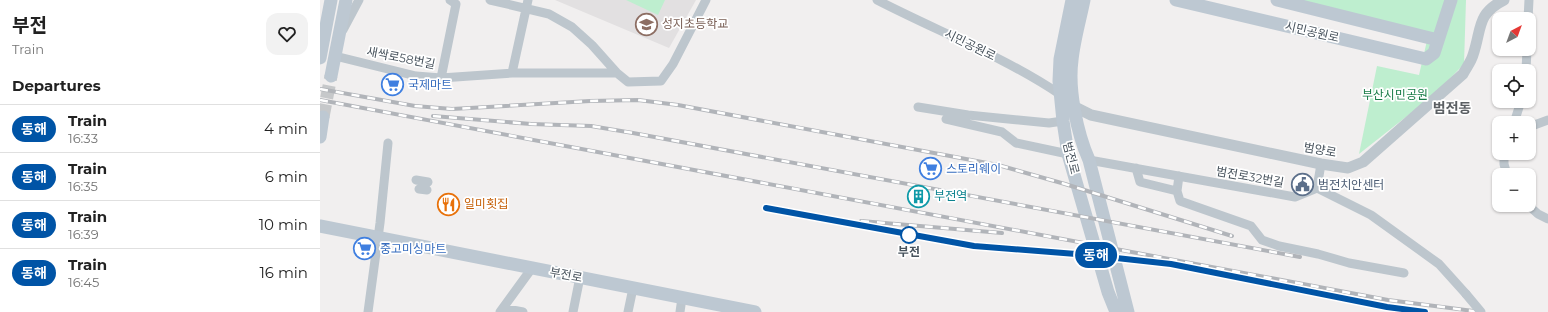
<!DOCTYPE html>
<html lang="en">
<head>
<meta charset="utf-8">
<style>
	body { margin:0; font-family:Montserrat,"Noto Sans KR",sans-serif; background:#f2f2f2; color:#222; height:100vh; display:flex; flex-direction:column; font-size:15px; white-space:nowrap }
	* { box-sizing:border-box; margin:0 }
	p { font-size:13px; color:#767676 }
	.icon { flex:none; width:22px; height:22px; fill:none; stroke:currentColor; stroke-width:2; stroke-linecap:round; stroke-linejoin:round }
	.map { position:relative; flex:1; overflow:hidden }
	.side { display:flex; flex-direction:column; background:#fff; width:320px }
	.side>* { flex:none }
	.badge { padding:0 8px; border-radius:13px; font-size:14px; line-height:26px }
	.needle { width:26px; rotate:41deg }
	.buttons { position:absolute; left:1172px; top:12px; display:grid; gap:8px }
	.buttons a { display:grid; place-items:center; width:44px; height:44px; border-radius:8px; background:#fff; box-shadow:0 1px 3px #0004; font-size:20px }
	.map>.badge { position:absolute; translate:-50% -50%; box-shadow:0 0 0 2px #fff }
	h2 { padding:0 12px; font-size:15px; line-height:36px }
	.round { display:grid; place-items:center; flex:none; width:42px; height:42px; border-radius:12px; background:#f2f2f2 }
	.headline { display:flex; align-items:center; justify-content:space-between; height:68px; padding:0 12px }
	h1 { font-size:19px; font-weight:700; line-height:30px }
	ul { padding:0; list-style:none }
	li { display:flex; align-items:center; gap:12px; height:48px; padding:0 12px; border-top:1px solid #e0e0e0 }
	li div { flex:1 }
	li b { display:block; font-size:15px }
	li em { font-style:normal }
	li .badge { min-width:44px; font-weight:700; text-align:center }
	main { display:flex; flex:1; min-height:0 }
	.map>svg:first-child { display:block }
</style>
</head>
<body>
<main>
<section class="side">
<div class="headline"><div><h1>부전</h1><p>Train</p></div><a class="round"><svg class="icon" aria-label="heart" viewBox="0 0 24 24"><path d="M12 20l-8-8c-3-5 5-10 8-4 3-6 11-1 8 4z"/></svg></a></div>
<h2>Departures</h2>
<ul>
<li><span class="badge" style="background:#0054a6;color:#fff">동해</span><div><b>Train</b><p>16:33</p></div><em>4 min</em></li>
<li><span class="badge" style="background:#0054a6;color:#fff">동해</span><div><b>Train</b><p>16:35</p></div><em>6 min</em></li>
<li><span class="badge" style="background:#0054a6;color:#fff">동해</span><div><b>Train</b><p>16:39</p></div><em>10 min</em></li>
<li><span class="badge" style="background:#0054a6;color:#fff">동해</span><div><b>Train</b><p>16:45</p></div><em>16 min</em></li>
</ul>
</section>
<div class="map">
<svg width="1228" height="312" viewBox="0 0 1228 312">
	<rect width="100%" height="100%" fill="#f1efef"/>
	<!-- education -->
	<path fill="#e2e0e1" d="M235,0h141l-27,48z"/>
	<!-- green -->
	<path fill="#beeecf" d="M306,0h39l-7,15z
		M974,0h172l-2,64 -29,30 -76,60 18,-88 42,9 10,-43z"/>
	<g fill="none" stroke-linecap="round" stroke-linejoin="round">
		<!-- secondary-tunnel -->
		<path stroke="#c6c8ca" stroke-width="13" stroke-dasharray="13 6" stroke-linecap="butt" d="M3,117l8,-41"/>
		<!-- minor -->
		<path stroke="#bdc6cd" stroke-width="9" d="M170,0l59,14 23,13 20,18 25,28 11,9 33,-1 12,-17 33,-64
			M557,0c62,32 126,56 184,95
			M1208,19l1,-19
			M23,30l16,-30
			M15,56l81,20 25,2 71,-5h105
			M1206,71l1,-22
			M192,73l16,-73
			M121,78l15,-74 -6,-4
			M598,107l50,8 81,8 14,-2
			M626,119l56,13 14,11 52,11
			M1194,123l7,-22
			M1209,127l19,-7
			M1184,153v11l3,11
			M769,160l206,37 22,-9 54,27 68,49 27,30
			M816,168l4,14 37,9 2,-15
			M96,180l12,2
			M997,188l4,-24
			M99,189l8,1
			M857,191l3,10 71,25 11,14 17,6 39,8 31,9 55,10
			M1208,205l10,9 10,5
			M183,308l20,4
			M48,312l12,-89 8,-80
			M180,312l32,-44
			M253,312l7,-35
			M308,312l5,-24
			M360,312l2,-14"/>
		<!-- tertiary -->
		<path stroke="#bdc6cd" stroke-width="11" d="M749,102l6,5 16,8 230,49 27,4 15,-6 100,-88c3,-6 8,-12 10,-19 9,-26 3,-41 31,-55"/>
		<!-- secondary -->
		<path stroke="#bdc8d2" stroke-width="13" d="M752,0l-12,59 -1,22 4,40 5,33 40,138 8,20
			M764,0c-4,20 -10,40 -12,60 -4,29 5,73 17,100l39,152
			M856,0l250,59 8,-6 17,-53
			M957,0l161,40
			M0,58l11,-58
			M11,76l15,-76
			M0,137l3,-20
			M0,226l435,86"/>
		<defs>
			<path id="rail" d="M0,89l95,17 37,3 138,-8 48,-1 40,5 320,60 67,19 167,52
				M0,100l1068,200 93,12
				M113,116l98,8 60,2 42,7 667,124
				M446,209l208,37 115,9 69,7
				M541,221l141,12
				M981,290l86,17 38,5"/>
		</defs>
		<!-- rail casing -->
		<use href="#rail" stroke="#b1b4b9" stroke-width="4"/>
		<!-- rail -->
		<use href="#rail" stroke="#fff" stroke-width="2.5" stroke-dasharray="8" stroke-linecap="butt"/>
		<!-- minor-bridge -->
		<path stroke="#bdc6cd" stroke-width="9" d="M1146,294l15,18"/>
	</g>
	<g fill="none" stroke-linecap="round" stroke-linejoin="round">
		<defs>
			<path id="line" d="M446,208l208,38 115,9 82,9 216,43 38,5"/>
		</defs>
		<!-- line casing -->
		<use href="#line" stroke="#fff" stroke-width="9"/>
		<!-- line -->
		<use href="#line" stroke="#0054a6" stroke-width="6"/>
	</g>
	<!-- icons -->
	<defs>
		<symbol id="school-ring" viewBox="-11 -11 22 22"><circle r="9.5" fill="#fff" stroke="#8d6e63" stroke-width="1.5"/><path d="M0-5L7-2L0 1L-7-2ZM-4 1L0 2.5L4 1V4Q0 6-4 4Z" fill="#8d6e63"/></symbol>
		<symbol id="supermarket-ring" viewBox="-11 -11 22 22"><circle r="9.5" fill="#fff" stroke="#3f7fe0" stroke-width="1.5"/><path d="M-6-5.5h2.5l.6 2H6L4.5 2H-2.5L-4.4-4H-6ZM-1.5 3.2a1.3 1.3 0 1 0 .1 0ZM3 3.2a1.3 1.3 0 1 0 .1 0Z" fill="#3f7fe0"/></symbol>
		<symbol id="civic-ring" viewBox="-11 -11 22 22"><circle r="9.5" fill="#fff" stroke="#5c6f8a" stroke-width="1.5"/><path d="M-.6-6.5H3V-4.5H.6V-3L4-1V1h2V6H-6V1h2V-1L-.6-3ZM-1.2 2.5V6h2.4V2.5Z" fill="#5c6f8a"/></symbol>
		<symbol id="building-ring" viewBox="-11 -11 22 22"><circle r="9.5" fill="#fff" stroke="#0f9aa8" stroke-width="1.5"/><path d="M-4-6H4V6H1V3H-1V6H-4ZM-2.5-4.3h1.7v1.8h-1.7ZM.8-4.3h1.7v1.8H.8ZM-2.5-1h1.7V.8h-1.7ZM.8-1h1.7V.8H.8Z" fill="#0f9aa8"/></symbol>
		<symbol id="restaurant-ring" viewBox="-11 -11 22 22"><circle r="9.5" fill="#fff" stroke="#e8710a" stroke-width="1.5"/><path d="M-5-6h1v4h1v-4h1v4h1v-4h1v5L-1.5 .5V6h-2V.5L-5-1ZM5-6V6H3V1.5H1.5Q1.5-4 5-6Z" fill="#e8710a"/></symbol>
	</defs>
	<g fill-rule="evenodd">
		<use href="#school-ring" x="314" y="12" width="25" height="25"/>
		<use href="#supermarket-ring" x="60" y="72" width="25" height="25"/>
		<use href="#supermarket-ring" x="598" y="156" width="25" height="25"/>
		<use href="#civic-ring" x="970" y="172" width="25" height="25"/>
		<use href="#building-ring" x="586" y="184" width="25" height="25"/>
		<use href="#restaurant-ring" x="116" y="192" width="25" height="25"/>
		<use href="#supermarket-ring" x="32" y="236" width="25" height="25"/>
	</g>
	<!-- markers -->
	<circle fill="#fff" stroke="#0054a6" stroke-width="2" cx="589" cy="235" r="8"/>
	<g text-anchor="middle" stroke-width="3.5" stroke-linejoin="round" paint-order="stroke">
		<!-- education labels -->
		<g font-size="12" fill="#785e54" stroke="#fff" text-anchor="start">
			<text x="342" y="28">성지초등학교</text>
		</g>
		<!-- street labels -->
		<g font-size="12" fill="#47525c" stroke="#fff">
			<text transform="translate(992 32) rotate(13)" y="4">시민공원로</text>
			<text transform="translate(650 45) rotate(26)" y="4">시민공원로</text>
			<text transform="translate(81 58) rotate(11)" y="4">새싹로58번길</text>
			<text transform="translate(1000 150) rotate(10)" y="4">범양로</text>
			<text transform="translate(751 158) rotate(76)" y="4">범전로</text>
			<text transform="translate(930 177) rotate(10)" y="4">범전로32번길</text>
			<text transform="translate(246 275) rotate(11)" y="4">부전로</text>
		</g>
		<!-- shop labels -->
		<g font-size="12" fill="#366cbe" stroke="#fff" text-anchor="start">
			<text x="88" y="89">국제마트</text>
			<text x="626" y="173">스토리웨이</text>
			<text x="60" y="253">중고미싱마트</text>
		</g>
		<!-- park labels -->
		<g font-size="12" fill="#197c48" stroke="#fff">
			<text x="1075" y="99">부산시민공원</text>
		</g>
		<!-- service labels -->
		<g font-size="12" fill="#4e5e75" stroke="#fff" text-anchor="start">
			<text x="998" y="189">범전치안센터</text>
		</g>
		<!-- culture labels -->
		<g font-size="12" fill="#0d838f" stroke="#fff" text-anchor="start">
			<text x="614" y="200">부전역</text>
		</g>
		<!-- food labels -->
		<g font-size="12" fill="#c56008" stroke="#fff" text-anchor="start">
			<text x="144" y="208">일미횟집</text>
		</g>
		<!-- stop labels -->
		<g font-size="12" font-weight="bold" fill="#47525c" stroke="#fff">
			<text x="589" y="256">부전</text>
		</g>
		<!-- quarter labels -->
		<g font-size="14" font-weight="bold" fill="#5b5f63" stroke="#fff">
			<text x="1132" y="113">범전동</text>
		</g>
	</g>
</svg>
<div class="buttons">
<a><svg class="needle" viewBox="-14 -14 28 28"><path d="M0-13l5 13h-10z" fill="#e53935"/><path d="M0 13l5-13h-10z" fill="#767676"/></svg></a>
<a><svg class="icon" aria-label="locate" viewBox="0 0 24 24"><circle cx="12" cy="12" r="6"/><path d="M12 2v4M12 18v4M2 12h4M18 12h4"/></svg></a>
<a>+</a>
<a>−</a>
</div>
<b class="badge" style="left:776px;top:255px;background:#0054a6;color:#fff">동해</b>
</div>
</main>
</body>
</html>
